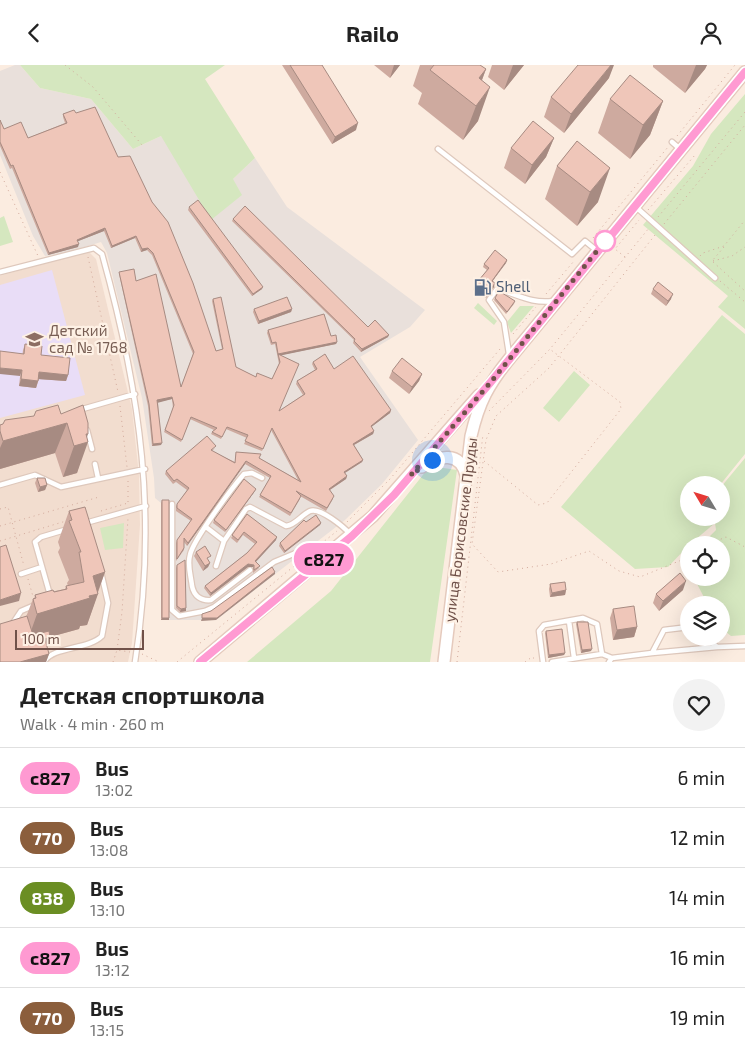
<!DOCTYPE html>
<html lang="en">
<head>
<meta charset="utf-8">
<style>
	body { margin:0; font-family:"Exo 2",sans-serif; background:#f2f2f2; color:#222; height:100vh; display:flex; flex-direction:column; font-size:19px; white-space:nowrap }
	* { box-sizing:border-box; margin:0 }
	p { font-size:16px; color:#767676 }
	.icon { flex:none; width:28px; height:28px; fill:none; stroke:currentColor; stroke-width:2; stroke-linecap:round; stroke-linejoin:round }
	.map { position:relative; height:597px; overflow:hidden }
	.panel { display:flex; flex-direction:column; background:#fff; flex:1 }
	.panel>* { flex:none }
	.badge { padding:0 10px; border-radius:16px; font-size:18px; line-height:32px }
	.needle { width:32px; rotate:308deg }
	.buttons { position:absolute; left:680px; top:411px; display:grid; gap:10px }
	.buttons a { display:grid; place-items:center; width:50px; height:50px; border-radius:50%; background:#fff; box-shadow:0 5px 20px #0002; font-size:25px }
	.scale { position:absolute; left:15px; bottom:12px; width:129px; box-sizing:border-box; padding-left:5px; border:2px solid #705149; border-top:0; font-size:14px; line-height:18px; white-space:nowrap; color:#705149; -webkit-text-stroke:4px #fef1e5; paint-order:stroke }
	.you { position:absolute; width:25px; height:25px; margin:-12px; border:4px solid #fff; border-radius:50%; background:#1a73e8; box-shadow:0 0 0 8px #1a73e833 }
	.map>.badge { position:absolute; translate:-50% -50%; box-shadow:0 0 0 2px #fff }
	.round { display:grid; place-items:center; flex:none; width:52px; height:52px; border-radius:26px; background:#f2f2f2 }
	.overview { display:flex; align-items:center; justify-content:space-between; height:85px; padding:0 20px }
	h1 { font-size:24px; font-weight:700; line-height:38px }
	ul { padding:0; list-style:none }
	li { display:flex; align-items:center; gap:15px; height:60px; padding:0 20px; border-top:1px solid #e0e0e0 }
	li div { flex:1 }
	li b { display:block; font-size:19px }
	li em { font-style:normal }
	li .badge { min-width:55px; font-weight:700; text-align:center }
	header { display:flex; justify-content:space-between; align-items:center; height:65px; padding:0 20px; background:#fff; font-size:22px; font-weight:700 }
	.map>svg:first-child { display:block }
</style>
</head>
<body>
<header><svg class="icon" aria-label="back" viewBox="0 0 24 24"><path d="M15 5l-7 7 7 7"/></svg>Railo<svg class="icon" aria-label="person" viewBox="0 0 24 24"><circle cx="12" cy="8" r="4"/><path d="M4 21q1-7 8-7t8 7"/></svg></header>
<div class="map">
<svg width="745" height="597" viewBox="0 0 745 597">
	<rect width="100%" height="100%" fill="#fbece0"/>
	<!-- residential -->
	<path fill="#f2ddcf" d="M84,187h5l7,7 36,150 7,66 1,50 -8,118 -4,19h-128v-386z"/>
	<!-- industrial -->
	<path fill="#e9e0db" d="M15,0h5l20,23 51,11 42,50 28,-13 72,43 22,-21 32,49 138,103 -15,17 -50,30 58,83 -36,44 -37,36 -129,100h-55v-117l-6,-5 -1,-20 -12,-80 -35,-145 -6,-11 -36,11 -20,3 -12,-20 -33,-81v-84z"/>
	<!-- education -->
	<path fill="#e9ddf7" d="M52,205l33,125 -85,23v-133z"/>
	<!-- green -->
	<path fill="#d5e7bf" d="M20,0h205l-20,14 50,79 -22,21 9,16 -31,25 -50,-84 -28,13 -42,-50 -51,-11z
		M745,29v235l-27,-22 10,-11 -85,-71 50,-59 18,-32z
		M4,151l9,26 -13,4v-28z
		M478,238l19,18 -3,4 -20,-17z
		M520,241h14l-23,27 -4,-11z
		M722,250l23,19v120l-25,31h-31v32h32v-30l24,-29v177l-14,1 -10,-8v-23h-13l-14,-27 27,-1v-32h-20l15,-15 -1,-7 -26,22 -21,22 -33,2 -74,-62z
		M574,306l16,14 -31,37 -16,-14z
		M430,401l27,4 -27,192h-183l84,-71z
		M124,458l-1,25 -18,2 -5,-22z"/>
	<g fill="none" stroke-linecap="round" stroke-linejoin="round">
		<defs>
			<path id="service" d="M672,77l8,7
				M438,84l134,105 13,-13 11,9
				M636,142l79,71
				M0,207l94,-24 8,6c39,140 56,264 33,408
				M509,289l-5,-32 -15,-22 8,-11c20,5 34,15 56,12
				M79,345l56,-16
				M87,365l5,19
				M95,399l3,14
				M0,420l35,-10 26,12 84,-18
				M172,439v106l7,6 26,-5 9,-4 60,-45 29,-12 19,7
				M89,457l57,-16
				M206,462l18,14
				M216,501l8,-25 22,-32 4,-2 36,19c10,-1 15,-11 24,-15 10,-4 34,16 41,24
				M250,505l-39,30c-10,1 -17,-4 -19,-14 -1,-10 -5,-21 -2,-31 3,-15 42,-67 54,-81l8,-1 10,5
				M21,509l21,-7
				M50,530l-15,-53 6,-5 27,-8
				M569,556l5,37
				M13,558l8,-12 14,-6
				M706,572l11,10 28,-1
				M652,588l65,-6
				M44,597c9,-16 44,-12 58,-26l6,-33 -7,-31
				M543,597l-4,-31 5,-6 39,-7 14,6 5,30
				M552,597l50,-8 10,4
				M609,597l3,-4 40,-5 12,-23 25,-3"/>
			<path id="secondary" d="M422,402c17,-12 38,-16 44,8
				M200,597l173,-146 106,-121
				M444,597l27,-226c8,-34 17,-51 39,-78l235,-286"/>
		</defs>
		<!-- service casing -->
		<use href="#service" stroke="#dec8bc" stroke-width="7"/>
		<!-- secondary casing -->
		<use href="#secondary" stroke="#e5cabd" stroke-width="14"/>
		<!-- path -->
		<path stroke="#d3aa9c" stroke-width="1" stroke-dasharray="1 4" stroke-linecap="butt" d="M65,0l28,22 49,58
			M677,71l58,-71
			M0,107l38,84
			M648,145l47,-55
			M658,152l87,-105
			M664,159l81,-99
			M655,170l-106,133 -53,48 -10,24 -14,104 26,28 53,-8 38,-13 30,20 21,6 49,-20
			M593,173l75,-91
			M724,182l-12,14 33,30
			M700,191l3,-3 21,-7 21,-26
			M88,192l30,135
			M625,192l-10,-8 24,-29
			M713,196l19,-5 13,-9
			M720,216l25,21
			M546,229l28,-33
			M513,269l23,-27
			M120,341l7,61
			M489,346l61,-62 99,-121
			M484,396l54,44 9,-2 3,-4 71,-90 -1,-7 -69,-52
			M128,416v23
			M0,444l8,-2 16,59
			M101,446l27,-8
			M347,457l43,-43 110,-130
			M0,461l99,-29
			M0,476l66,-20
			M707,480l19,-8 19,10
			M317,482l20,-16
			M28,514l6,21
			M117,585l5,-38 6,-94
			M142,589l17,8
			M113,597l4,-12 13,2
			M177,597l127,-104
			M457,597l26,-228
			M525,597l7,-5 3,2"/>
		<!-- service -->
		<use href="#service" stroke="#fff" stroke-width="4.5"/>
		<!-- secondary -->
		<use href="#secondary" stroke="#fff" stroke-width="11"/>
	</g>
	<!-- wall -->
	<path fill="#ceaa9f" d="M282,0h40l34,65 -24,14z
		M374,0h26l-10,13z
		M420,0h60l6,4 -4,11 -4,41 -15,19 -45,-36 4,-11 -9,-7z
		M492,0h32l-20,25 -16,-13z
		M653,0h54l-2,4 -20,24 -32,-26z
		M609,13l-45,55 -20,-16 7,-20z
		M610,34l53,2 -13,34 -20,24 -32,-26z
		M76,48l42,44 98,194 6,-2 -10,-48 1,-2 23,68 20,10 16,2 7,-15 -4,-20 -4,1 -4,-12 1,-3 63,6 6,6 -1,2 -55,11 -2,56 24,-16 -7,-11 1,-3 18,-11 -3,-6 1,-2 21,7 57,41 -1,3 -19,14 3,4 -1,3 -19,11 9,15 -1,2 -17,11 2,3 -1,3 -16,11 3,9 -7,12 -26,-15v3l-10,17 -31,-19 11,-19 -25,-14 -58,82 -3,-4v8l-8,11v-18l1,-3 14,-19 -15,-10v-5l11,-16 -11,-8 -3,2 -8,-10 1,-3 49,-23 -3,3 23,11 1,-10 23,6 39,22 -27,-50 -9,21 -18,-7 3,-6 -21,-9 -5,10 -10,-5 1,-2 2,-2 -24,-11 -9,23 -17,-10 9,-24 -1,-9 -14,3 3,43 -9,1 -4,-40 -29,-132v-2l17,9 45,106 12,-33 -41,-99 -5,-5 -6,2 -6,-14 -24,10 -7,-17 -26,10v6l-30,8 -36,-87 -2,1 -10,-23v-26l4,9 24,9 37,-15 -2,-6v-3z
		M554,73l-8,19 -21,27 -21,-16 7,-20z
		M577,76l21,61 -21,24 -32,-27 12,-33z
		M189,142l73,82 -10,7 -64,-86z
		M233,154l135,108 20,10 -27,15 -8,-9 1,-3 -122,-119z
		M507,195l-1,3 -14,19 2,5 -8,11 -13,-8 1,-4 13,-16 -4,-3 1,-3z
		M653,224l18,10 -5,7 -15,-12z
		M495,233l20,3 -1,3 -8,10 -12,-14z
		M254,244h38l-1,3 -33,12 -5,-12z
		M25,279l43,31 -2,6 -27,-2 -3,9 -17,-2 4,-36z
		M392,306l30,3 -3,7 -10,13 -20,-16z
		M61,349l26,23 -10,36 -14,4 -8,-24 -55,16v-44z
		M37,413l10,7 -2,5 -7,2 -3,-9z
		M255,426l-30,41 -12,-9 1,-3z
		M162,435l7,120h-8v-117z
		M69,446l36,61 -18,53 -7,1 -1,3 -29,8 -3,9 2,8 -3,8h-46l26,-45 7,-18h1l1,-4 30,-6 1,-3h2l-1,-3 2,-3 -11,-28 2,-4 -2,-6z
		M247,449l29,26 -21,22 4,6 -6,5v-6h-5l-38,29 -6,-8 1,-2 42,-33 8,-9 -12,-9 -6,8 -6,-5z
		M306,457l15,1 -1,2 -36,28 -5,-7 1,-3z
		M196,487l13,9 1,2 -2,4 -5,4 -9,-15z
		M177,500l9,46 -6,1 -4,-4v-40z
		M550,519l16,6 -1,5 -15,2 -1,-8z
		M683,525l-24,21 -6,-8 3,-9z
		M613,544l24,18 -3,10 -21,3 -3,-22z
		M577,557l14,29 -10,2 -5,-29z
		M546,566l19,22 -1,2 -16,3 -3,-25z"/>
	<!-- shaded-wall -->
	<path fill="#a78b82" d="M394,0h6l-10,13z
		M513,0h11l-20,25z
		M611,0h3l-5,13 -45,55 7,-19z
		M696,0h11l-2,4 -20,24z
		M486,4l-13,35 6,-26z
		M490,22l-12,34 -15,19 13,-34z
		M663,36l-13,34 -20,24 13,-34z
		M358,58l-2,7 -24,14 3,-7z
		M554,73l-8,19 -21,27 7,-19z
		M610,103l-12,34 -21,24 13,-34z
		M105,163l-1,3 -28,11 1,-2z
		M136,171l-1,2 -24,10 1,-2z
		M79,179l-1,3 -30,8 1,-2z
		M148,183l-1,2 -6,2 1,-3z
		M507,195l-1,3 -16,21 2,-3z
		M495,218l-1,4 -8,11 1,-3z
		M263,222l-1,2 -10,7 1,-2z
		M673,229l-2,5 -5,7 2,-5z
		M292,244l-1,3 -33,12 1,-3z
		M389,270l-1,2 -27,15 1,-3z
		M337,277l-1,2 -58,12v-2l-1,2 1,-2z
		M0,303l22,2 -2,6 -20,-2z
		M39,307l29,3 -2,6 -29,-2z
		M422,309l-3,7 -10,13 3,-7z
		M21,314l17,2 -2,7 -17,-2z
		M172,332v2l-15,4v-3z
		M391,345l-1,3 -20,15 1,-2z
		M67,358l-12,30 -55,16v-21l3,-7z
		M374,366l-1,3 -21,12 1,-2z
		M86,369h2l-3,9 3,-1 -11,31 -14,4 11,-31z
		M162,378l-1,2 -9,1 1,-2z
		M363,395l-1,2 -19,12 1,-2z
		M246,396l-1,3 -58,82 1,-3z
		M347,411l-1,3 -18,12 1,-2z
		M47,420l-2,5 -7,2 2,-5z
		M256,424l-1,2 -30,41 1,-2z
		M321,458l-1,2 -36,28 1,-2z
		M277,472l-1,3 -22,24 1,-3z
		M210,498l-2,4 -5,4 2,-5z
		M248,499l6,1 -1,2h-5l-38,29 1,-3z
		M105,507l-8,22h1l-11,31 -7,1 -1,3 -29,8 -6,18 5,-1 -3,8h-26l17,-48 56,-38z
		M275,507v2l-59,46 -15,1 1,-3z
		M686,516l-3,9 -24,21 4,-10z
		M566,525l-1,5 -15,2 2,-4z
		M21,528l-2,8 -19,5v-6z
		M186,543v3l-6,1 1,-3z
		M162,553h7v2h-8z
		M637,562l-3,10 -21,3 4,-10z
		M592,584l-1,2 -10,2 1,-3z
		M565,588l-1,2 -16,3 1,-3z"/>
	<!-- building -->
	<path fill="#efc6b9" stroke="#a78b82" d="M290,0h32l36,58 -23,14z
		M434,0h46l6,4 -7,9 11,9 -14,19 -46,-36z
		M578,0h33l-40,49 -20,-17z
		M630,10l33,26 -20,24 -33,-26z
		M95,42l23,50 12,-1 22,46 16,20 25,61 23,68 7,-2 -10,-50 8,-2 15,70 20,10 1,-4 15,6 8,-17 -2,-8 21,10 -20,47 26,-17 -8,-13 20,-12 -4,-7 12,-8 9,15 19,-13 38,54 -20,16 3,5 -21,13 10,16 -19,12 3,4 -18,13 5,7 -7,12 -31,-17 5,5 -10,17 -31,-18 11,-19 -25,-15 -58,82 -4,-5v10l-7,11v-19l15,-21 -15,-11v-4l12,-16 -12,-9 -3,2 -8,-10 41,-35 9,10 -5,4 24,13 1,-11 25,2 -2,4 42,24 -29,-54 -9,21 -18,-8 3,-6 -21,-8 -5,10 -10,-5 5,-4 -26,-11 -9,23 -17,-10 9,-25 -2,-8 -15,3 5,43 -9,1 -4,-40 -30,-132 15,-3 2,12 20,-7 25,113 13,-35 -41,-99 -5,-5 -6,1 -6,-13 -24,10 -7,-18 -28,12 2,4 -30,9 -36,-88 -2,1 -11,-24v-22l4,9 17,-7 7,16 39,-15 -4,-9 11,-4 2,3z
		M533,56l21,17 -22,27 -21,-17z
		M577,76l33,27 -20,24 -33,-26z
		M198,135l65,87 -10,7 -64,-87z
		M245,141l123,121 7,-7 14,15 -27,14 -8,-8 1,-2 -122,-120z
		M495,185l12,10 -15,21 3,2 -8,12 -13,-9 15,-18 -5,-4z
		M658,217l15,12 -5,7 -15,-12z
		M499,226l16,10 -8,11 -12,-14z
		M287,232l5,12 -33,12 -5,-12z
		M324,249l7,22 5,-1 1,7 -59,12 -2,-12 -4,1 -4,-13z
		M25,279l17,2 -1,9 29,3 -2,17 -29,-3 -1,9 -17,-2 1,-9 -22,-2v-17l24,3z
		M402,293l20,16 -10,13 -20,-16z
		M58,340l3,9 22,-9 5,18v11h-2l2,8 -14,4 -7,-23 -64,18 -3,-10v-6l3,-1 2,-4 29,-4 2,-5z
		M37,413h8l2,7 -7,2z
		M244,414l12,10 -30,41 -12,-10z
		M162,435h7v118h-7z
		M85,442l20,65 -12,4 5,18 -9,2 1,2 -53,16 -4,-15 3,-1 -1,-3 18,-5 1,2 13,-3 -1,-3 18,-4 -5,-30h2l-12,-31 3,-1 -3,-9z
		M247,449l30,23 -22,24 5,5 -6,4v-5l-6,-1 -37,29 -6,-7 42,-33 10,-11 -13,-10 -6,8 -6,-5z
		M316,450l5,8 -36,28 -5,-8 24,-23 2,2z
		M6,480l15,48 -21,7v-53z
		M205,481l6,10 -4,2 3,5 -5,3 -9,-14z
		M185,495l1,48 -5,1 -4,-3v-41z
		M272,502l3,5 -58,46h-15v-4l9,-3z
		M680,508l6,8 -23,20 -7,-7z
		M565,517l1,8 -14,3 -2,-9z
		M634,541l3,21 -20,3 -4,-21z
		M27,551l6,19 16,-4 1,6 -5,2 4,15 -29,8h-20v-38z
		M577,557h11l4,27 -10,1z
		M562,564l3,24 -16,2 -3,-24z"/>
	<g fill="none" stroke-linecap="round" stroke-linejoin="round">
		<defs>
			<path id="line" d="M200,597l152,-126 42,-41 96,-112 255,-311"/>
		</defs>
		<!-- line casing -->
		<use href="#line" stroke="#fff" stroke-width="11"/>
		<!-- line -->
		<use href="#line" stroke="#ff9ad2" stroke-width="8"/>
		<!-- walk -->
		<path stroke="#705149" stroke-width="5" stroke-dasharray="0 9" d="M432,395l-21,15 79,-92 115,-142"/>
	</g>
	<!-- icons -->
	<defs>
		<symbol id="fuel-bare" viewBox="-9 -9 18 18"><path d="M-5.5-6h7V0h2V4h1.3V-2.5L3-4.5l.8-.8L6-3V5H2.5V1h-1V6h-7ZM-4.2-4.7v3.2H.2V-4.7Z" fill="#5c6f8a" stroke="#fef1e5" stroke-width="2.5" paint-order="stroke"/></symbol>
		<symbol id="school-bare" viewBox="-9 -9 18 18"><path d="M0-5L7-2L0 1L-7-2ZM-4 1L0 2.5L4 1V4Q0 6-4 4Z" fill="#8d6e63" stroke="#fef1e5" stroke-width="2.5" paint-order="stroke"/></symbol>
	</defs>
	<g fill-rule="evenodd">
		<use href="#fuel-bare" x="470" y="210" width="25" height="25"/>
		<use href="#school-bare" x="22" y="262" width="25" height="25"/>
	</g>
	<!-- markers -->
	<circle fill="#fff" stroke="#ff9ad2" stroke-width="2.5" cx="605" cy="176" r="10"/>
	<g text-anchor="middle" stroke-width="4.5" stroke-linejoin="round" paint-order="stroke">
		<!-- service labels -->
		<g font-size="15" fill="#4e5e75" stroke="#fef1e5" text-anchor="start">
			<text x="496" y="227">Shell</text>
		</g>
		<!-- education labels -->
		<g font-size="15" fill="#785e54" stroke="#fef1e5" text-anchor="start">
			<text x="49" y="271">Детский<tspan x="49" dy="17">сад № 1768</tspan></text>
		</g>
		<!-- street labels -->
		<g font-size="15" fill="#705149" stroke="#fef1e5">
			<text transform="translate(461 465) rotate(-83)" y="5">улица Борисовские Пруды</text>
		</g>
	</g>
</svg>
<div class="buttons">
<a><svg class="needle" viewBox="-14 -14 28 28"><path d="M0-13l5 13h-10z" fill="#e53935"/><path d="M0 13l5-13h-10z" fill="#767676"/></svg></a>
<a><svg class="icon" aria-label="locate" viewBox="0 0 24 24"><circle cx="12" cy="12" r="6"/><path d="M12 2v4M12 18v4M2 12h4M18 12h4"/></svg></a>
<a><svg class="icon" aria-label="layers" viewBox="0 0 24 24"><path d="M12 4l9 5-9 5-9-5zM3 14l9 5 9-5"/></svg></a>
</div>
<div class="scale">100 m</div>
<div class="you" style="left:432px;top:395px"></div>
<b class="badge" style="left:324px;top:494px;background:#ff9ad2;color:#111">с827</b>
</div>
<section class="panel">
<div class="overview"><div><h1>Детская спортшкола</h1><p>Walk · 4 min · 260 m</p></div><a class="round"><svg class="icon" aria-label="heart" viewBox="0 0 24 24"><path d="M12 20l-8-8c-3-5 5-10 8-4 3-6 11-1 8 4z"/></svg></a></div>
<ul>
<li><span class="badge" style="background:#ff9ad2;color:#111">с827</span><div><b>Bus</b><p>13:02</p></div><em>6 min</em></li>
<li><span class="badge" style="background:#8b5e3c;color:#fff">770</span><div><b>Bus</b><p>13:08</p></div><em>12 min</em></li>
<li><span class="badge" style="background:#6b8e23;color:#fff">838</span><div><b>Bus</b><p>13:10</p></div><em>14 min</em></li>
<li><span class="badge" style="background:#ff9ad2;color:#111">с827</span><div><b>Bus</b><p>13:12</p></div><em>16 min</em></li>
<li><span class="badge" style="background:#8b5e3c;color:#fff">770</span><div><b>Bus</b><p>13:15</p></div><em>19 min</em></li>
</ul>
</section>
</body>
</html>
